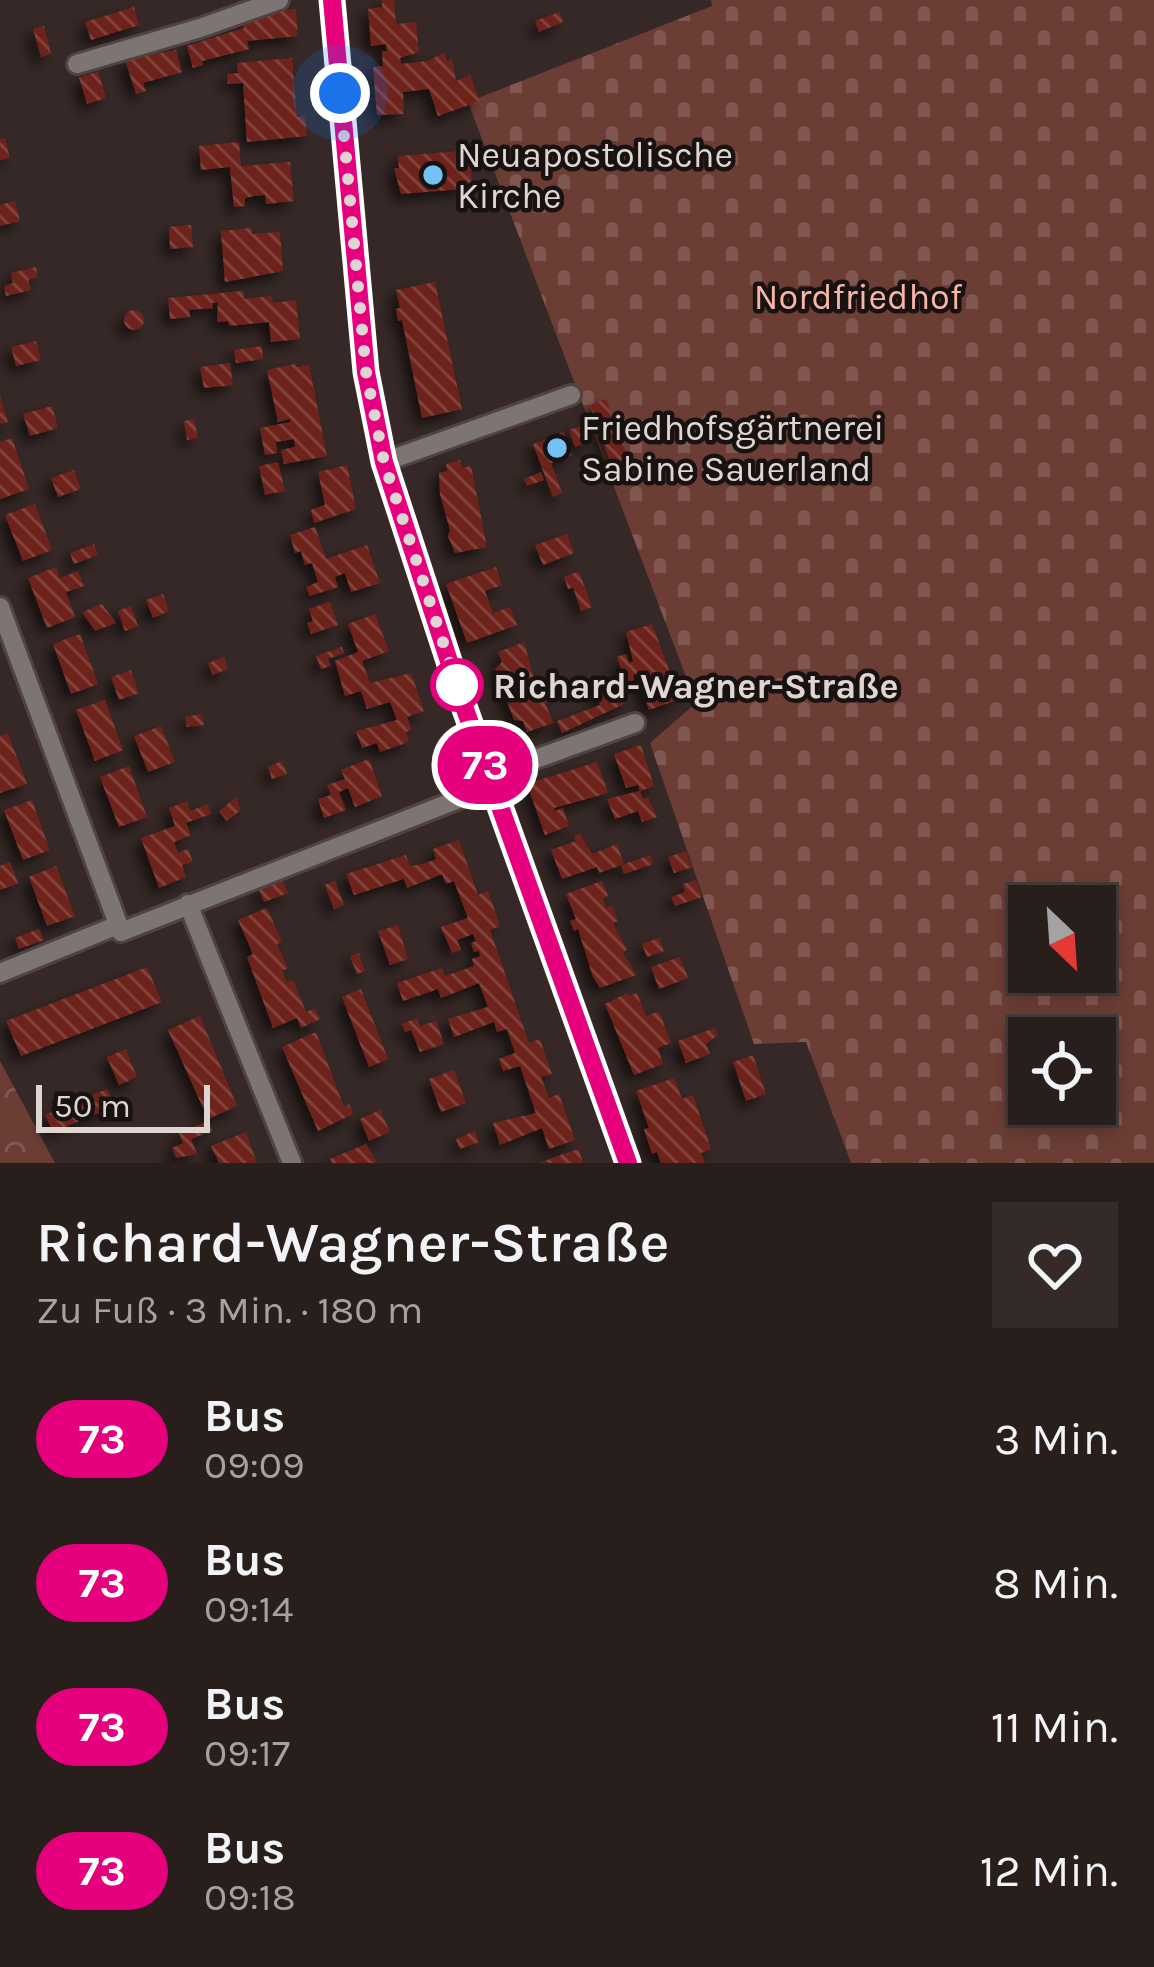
<!DOCTYPE html>
<html lang="de">
<head>
<meta charset="utf-8">
<style>
	body { margin:0; font-family:Karla,sans-serif; background:#342b29; color:#f1f3f6; height:100vh; display:flex; flex-direction:column; font-size:45px; white-space:nowrap }
	* { box-sizing:border-box; margin:0 }
	p { font-size:39px; color:#a5a2a3 }
	.icon { flex:none; width:66px; height:66px; fill:none; stroke:currentColor; stroke-width:2; stroke-linecap:round; stroke-linejoin:round }
	.map { position:relative; height:1163px; overflow:hidden }
	.details { display:flex; flex-direction:column; background:#281e1c; flex:1 }
	.details>* { flex:none }
	.badge { padding:0 24px; border-radius:39px; font-size:42px; line-height:78px }
	.needle { width:78px; rotate:155deg }
	.buttons { position:absolute; left:1008px; top:885px; display:grid; gap:24px }
	.buttons a { display:grid; place-items:center; width:108px; height:108px; border-radius:0px; background:#281e1c; box-shadow:0 6px 18px #0003,0 0 0 3px #443c3b; font-size:60px }
	.scale { position:absolute; left:36px; bottom:30px; width:174px; box-sizing:border-box; padding-left:12px; border:6px solid #dfd6d4; border-top:0; font-size:33px; line-height:42px; white-space:nowrap; color:#dfd6d4; -webkit-text-stroke:9px #181311; paint-order:stroke }
	.you { position:absolute; width:60px; height:60px; margin:-30px; border:9px solid #fff; border-radius:50%; background:#1a73e8; box-shadow:0 0 0 18px #1a73e833 }
	.map>.badge { position:absolute; translate:-50% -50%; box-shadow:0 0 0 6px #fff }
	.round { display:grid; place-items:center; flex:none; width:126px; height:126px; border-radius:0px; background:#342b29 }
	.headline { display:flex; align-items:center; justify-content:space-between; height:204px; padding:0 36px }
	h1 { font-size:57px; font-weight:600; line-height:90px }
	ul { padding:0; list-style:none }
	li { display:flex; align-items:center; gap:36px; height:144px; padding:0 36px }
	li div { flex:1 }
	li b { display:block; font-size:45px }
	li em { font-style:normal }
	li .badge { min-width:132px; font-weight:700; text-align:center }
	.map>svg:first-child { display:block }
</style>
</head>
<body>
<div class="map">
<svg width="1154" height="1163" viewBox="0 0 1154 1163">
	<defs>
		<pattern id="forest-crowns" width="20" height="18" patternUnits="userSpaceOnUse" patternTransform="scale(3)"><rect width="20" height="18" fill="#6b3d35"/><path d="M2 6a3 3 0 1 1 6 0M12 15a3 3 0 1 1 6 0" fill="none" stroke="#805851"/></pattern>
		<pattern id="cemetery-stones" width="16" height="16" patternUnits="userSpaceOnUse" patternTransform="scale(3)"><rect width="16" height="16" fill="#6b3d35"/><path d="M2 7V4a2 2 0 0 1 4 0v3zM10 15v-3a2 2 0 0 1 4 0v3z" fill="#805851"/></pattern>
		<pattern id="building-back-hatch" width="6" height="6" patternUnits="userSpaceOnUse" patternTransform="scale(3)"><rect width="6" height="6" fill="#6e241b"/><path d="M-1 5l2 2M0 0l6 6M5-1l2 2" fill="none" stroke="#82433b"/></pattern>
		<filter id="shadow"><feDropShadow dx="-7" dy="7" stdDeviation="6" flood-color="#0009"/></filter>
	</defs>
	<rect width="100%" height="100%" fill="#352826"/>
	<!-- forest -->
	<path fill="url(#forest-crowns)" d="M0,1061l55,102h-55z"/>
	<!-- cemetery -->
	<path fill="url(#cemetery-stones)" fill-rule="evenodd" d="M711,0h443v1163h-303l-45,-121 -52,2 -104,-301 46,-40 -228,-601 244,-96zM1029,906h66v66h-66zM1029,1038h66v66h-66z"/>
	<!-- building -->
	<path fill="url(#building-back-hatch)" filter="url(#shadow)" d="M382,0h12l2,24 20,-2 3,30 -19,6 1,6 26,-3 17,-8 3,8 5,-2 4,22 14,-6 10,26 -42,15 -9,-27 -26,3 1,22 -27,1 -4,-48 10,-1 -1,-15h5l-1,-7 -15,2 -3,-37 14,-2z
		M134,7l5,18 -48,15 -6,-18z
		M296,9l2,27 -51,5 2,8 -47,12 1,4 -10,3 -6,-22 57,-18 -1,-6 18,-6 -1,-4z
		M559,12l4,10 -24,10 -4,-11z
		M44,26l7,28 -10,3 -8,-28z
		M176,50l6,22 -39,11 3,8 -10,3 -11,-34z
		M292,58l5,59 8,-1 2,20 -60,6 -4,-59 -15,1 -1,-10 11,-1 -1,-10z
		M98,72l8,26 -19,6 -8,-27z
		M5,138l5,20 -10,2v-21z
		M239,142l2,24 49,-4 4,39 -28,3 -1,-9 -11,1 -9,2v8l-11,1 -4,-40 -29,3 -2,-24z
		M460,151v5h10l2,27 -9,1v5l-62,5 -7,-26h5l-1,-12z
		M15,201l5,20 -20,5v-21z
		M191,225l2,22 -23,2 -1,-22z
		M251,228l1,6 28,-2 3,39 -58,11 -4,-51z
		M36,267l2,10 -10,3 3,10 -25,6 -2,-10 9,-3 -2,-10z
		M435,282l27,127 -40,9 -20,-98 -4,1 -2,-12 4,-1 -4,-18z
		M243,291l1,8 28,-3 1,7 23,-3 4,39 -29,3 -2,-20 -40,4 -1,-5 -11,1 1,-20 -6,1 1,5 -24,2 1,7 -20,2 -2,-21z
		M124 320a10 10 0 1 1 20 0a10 10 0 1 1-20 0Z
		M36,341l5,19 -25,6 -5,-19z
		M262,346l1,13 -27,4 -2,-13z
		M230,363l3,22 -29,3 -4,-21z
		M295,364l1,3 13,-2 18,91 -43,8 -3,-14 14,-3 -1,-8 -18,3 1,11 -12,2 -5,-27 30,-6v-3l-12,3 -11,-52z
		M0,396l8,26 -8,2z
		M606,399l22,59 -17,6 -21,-59z
		M52,406l6,22 -28,8 -7,-22z
		M194,419l4,19 -11,2 -3,-19z
		M584,425l6,16 -15,6 -6,-17z
		M564,432l8,23 -21,8 11,30 -9,4 -20,-53z
		M12,438l17,51 -29,10v-57z
		M460,460l2,8 9,-2 16,81 -32,6 -7,-17 2,-6 -10,-36 -1,-21 8,-2 -1,-7z
		M278,462l7,29 -20,4 -6,-29z
		M347,465l9,44 -42,14 -3,-13 14,-5 -7,-33z
		M74,470l7,19 -23,8 -7,-19z
		M541,472l3,8 -17,6 -3,-7z
		M35,504l17,46 -29,11 -18,-46z
		M315,527l11,32 41,-14 13,38 -29,9 -6,-19 -10,4 3,10 -28,9 -4,-9 12,-5 -6,-19 -7,2 -4,-14 -6,2 -5,-18z
		M567,534l7,19 -31,12 -8,-20z
		M94,544l4,11 -24,9 -4,-11z
		M56,567l4,11 18,-7 6,15 -18,6 9,25 -28,11 -19,-50z
		M496,567l6,18 -17,6 8,22 17,-6 7,18 -50,18 -21,-59z
		M579,571l13,36 -11,4 -8,-24 -5,2 -4,-12z
		M163,594l6,17 -16,7 -7,-18z
		M330,602l8,23 -27,9 -4,-11 6,-2 -4,-12z
		M102,604l14,19 -21,8 -13,-19z
		M131,606l7,20 -13,5 -7,-20z
		M375,614l14,37 -27,10 8,22 41,-10 13,38 -17,6 5,13 -6,2 3,10 -29,10 -3,-9 -15,5 -6,-17 41,-11 -7,-18 -23,7 -6,-18 -16,5 -10,-35 23,-9 -10,-28z
		M652,624l28,75 -31,11 -13,-36 -3,1 1,5 -8,3 -9,-26 9,-3 3,9 4,-2 -7,-29z
		M80,634l18,50 -27,10 -18,-50z
		M524,642l15,54 10,-4 3,8 -7,2 8,21 -26,9 -4,-11 -9,-1 -19,-51 7,-7 -4,-10z
		M342,647l2,6 -16,6 3,7 -10,3 -5,-13z
		M224,657l4,12 -16,6 -4,-12z
		M131,670l8,23 -20,7 -8,-23z
		M619,685l7,18 -64,30 -5,-12 43,-16 -4,-12z
		M105,700l18,50 -28,11 -19,-51z
		M202,714l2,11 -17,2 -2,-10z
		M161,726l14,36 -27,10 -14,-36z
		M8,733l19,51 -27,9v-57z
		M641,745l13,41 -14,5 3,8 5,-2 9,20 -15,5 -4,-11 -23,8 -8,-20 33,-8 -2,-6 -12,3 -12,-34z
		M369,759l13,37 -27,11 -7,-19 -9,4 7,18 -22,8 -6,-19 13,-4 -4,-10 18,-6 -4,-9z
		M282,761l5,13 -15,5 -4,-12z
		M597,762l11,31 -54,15 1,3 8,-3 6,18 -24,9 -18,-51z
		M129,766l18,51 -28,10 -19,-50z
		M236,797l5,13 -14,11 -8,-10z
		M32,800l18,50 -27,10 -19,-50z
		M187,801l3,10 18,-7 3,10 -25,9 5,12 -17,7 4,11 10,-4 5,13 -11,3 4,12 -27,11 -18,-50 34,-12 -6,-18z
		M580,834l12,20 25,-10 7,20 27,-9 2,9 -29,10 -3,-8 3,-2 -25,9 -2,-6 -35,12 -11,-29 25,-9 -2,-5z
		M459,840l19,55 10,-4 6,17 6,18 -10,4 39,113 11,-4 6,18 6,17 -11,3 8,21 10,-4 16,46 -26,9 -7,-21 -42,17 -7,-22 43,-10 -16,-47 -17,5 -4,-12 16,-6 -8,-24 -10,3 -3,-10 -40,15 -6,-18 40,-12 -9,-24 -38,15 -3,-9 -35,12 -6,-18 45,-15 3,8 29,-10 -2,-7 8,-3 -1,-5 -5,1 -3,-9 5,-2 -3,-7 -16,6 4,10 -9,3 -11,-26 27,-9 -14,-37 -8,3 -4,-10 -35,14 -3,-9 -50,16 -8,-21 60,-19 4,11 13,-2 13,-5 -3,-10z
		M686,851l6,16 -18,6 -6,-16z
		M10,862l8,21 -18,7v-24z
		M56,866l19,50 -28,10 -18,-49z
		M696,880l6,17 -27,9 -4,-9 14,-5 -2,-8z
		M283,881l5,12 -24,9 -5,-12z
		M335,881l9,24 -10,4 -9,-24z
		M602,881l6,15 -5,2 3,10 6,-2 6,15 -5,2 14,27 -4,2 13,23 -36,13 -7,-11 -15,-48 -4,2 -4,-10 6,-2 -10,-25z
		M267,908l15,34 -5,2 11,24 -6,3 5,11 6,-2 13,32 9,-4 5,11 -19,9 -4,-10 -24,10 -26,-71 6,-3 -15,-34z
		M398,925l10,34 -18,6 -12,-34z
		M39,929l5,11 -25,9 -4,-11z
		M659,938l5,13 -17,6 -5,-13z
		M359,953l6,18 -8,3 -7,-18z
		M680,957l8,21 -29,11 -8,-22z
		M147,967l15,35 -141,54 -15,-35z
		M361,989l27,70 -19,8 -27,-70z
		M627,993l1,3 9,-3 9,23 13,-5 12,32 -13,5 5,16 -29,11 -29,-71z
		M200,1016l37,90 -29,13 -40,-89z
		M417,1018l3,8 16,-5 8,23 -24,8 -9,-22 -6,2 -3,-8z
		M715,1028l3,7 -12,9 4,10 -24,9 -8,-22z
		M316,1032l28,75 5,-3 4,10 -35,17 -36,-84z
		M126,1049l11,28 -18,8 -12,-28z
		M753,1055l13,39 -20,7 -13,-39z
		M454,1070l12,33 -25,9 -12,-33z
		M674,1078l8,21 11,-4 18,54 -10,4 4,10h-44l-4,-11 -5,2 -8,-25 5,-1 -13,-37z
		M107,1089l8,17 -62,26 -8,-17z
		M380,1110l10,22 -21,9 -9,-22z
		M208,1121l4,10 -21,8 6,15 -21,4 -4,-10 11,-5 -4,-10z
		M475,1131l4,11 -19,7 -4,-10z
		M246,1132l11,31h-38l-8,-17z
		M366,1144l11,19h-45l-2,-4z
		M579,1149l4,14h-44l24,-9z"/>
	<g fill="none" stroke-linecap="round" stroke-linejoin="round">
		<defs>
			<path id="street" d="M332,0l34,372 18,90 77,236 167,465
				M77,64l123,-36 79,-28
				M384,462l187,-67
				M0,607l121,325 371,-146
				M489,776l146,-53
				M188,904l104,259
				M0,973l118,-48"/>
		</defs>
		<!-- street casing -->
		<use href="#street" stroke="#504442" stroke-width="24"/>
		<!-- street -->
		<use href="#street" stroke="#7c7574" stroke-width="18"/>
	</g>
	<g fill="none" stroke-linecap="round" stroke-linejoin="round">
		<defs>
			<path id="line" d="M332,0l34,372 18,90 77,236 167,465"/>
		</defs>
		<!-- line casing -->
		<use href="#line" stroke="#fff" stroke-width="27"/>
		<!-- line -->
		<use href="#line" stroke="#e6007e" stroke-width="18"/>
		<!-- walk -->
		<path stroke="#dfd6d4" stroke-width="12" stroke-dasharray="0 21.6" d="M340,93l26,279 18,90 73,223"/>
	</g>
	<!-- markers -->
	<g fill="#73c1f5" stroke="#181311" stroke-width="4.5">
		<circle cx="433" cy="175" r="12"/>
		<circle cx="557" cy="448" r="12"/>
	</g>
	<circle fill="#fff" stroke="#e6007e" stroke-width="6" cx="457" cy="685" r="24"/>
	<g text-anchor="middle" stroke-width="9" stroke-linejoin="round" paint-order="stroke">
		<!-- poi labels -->
		<g font-size="36" fill="#dfd6d4" stroke="#181311" text-anchor="start">
			<text x="457" y="167">Neuapostolische<tspan x="457" dy="41">Kirche</tspan></text>
			<text x="581" y="440">Friedhofsgärtnerei<tspan x="581" dy="41">Sabine Sauerland</tspan></text>
		</g>
		<!-- park labels -->
		<g font-size="36" fill="#f9b5a9" stroke="#181311">
			<text x="858" y="309">Nordfriedhof</text>
		</g>
		<!-- stop labels -->
		<g font-size="36" font-weight="bold" fill="#dfd6d4" stroke="#181311" text-anchor="start">
			<text x="493" y="698">Richard-Wagner-Straße</text>
		</g>
	</g>
</svg>
<div class="buttons">
<a><svg class="needle" viewBox="-14 -14 28 28"><path d="M0-13l5 13h-10z" fill="#e53935"/><path d="M0 13l5-13h-10z" fill="#a5a2a3"/></svg></a>
<a><svg class="icon" aria-label="locate" viewBox="0 0 24 24"><circle cx="12" cy="12" r="6"/><path d="M12 2v4M12 18v4M2 12h4M18 12h4"/></svg></a>
</div>
<div class="scale">50 m</div>
<div class="you" style="left:340px;top:93px"></div>
<b class="badge" style="left:485px;top:765px;background:#e6007e;color:#fff">73</b>
</div>
<section class="details">
<div class="headline"><div><h1>Richard-Wagner-Straße</h1><p>Zu Fuß · 3 Min. · 180 m</p></div><a class="round"><svg class="icon" aria-label="heart" viewBox="0 0 24 24"><path d="M12 20l-8-8c-3-5 5-10 8-4 3-6 11-1 8 4z"/></svg></a></div>
<ul>
<li><span class="badge" style="background:#e6007e;color:#fff">73</span><div><b>Bus</b><p>09:09</p></div><em>3 Min.</em></li>
<li><span class="badge" style="background:#e6007e;color:#fff">73</span><div><b>Bus</b><p>09:14</p></div><em>8 Min.</em></li>
<li><span class="badge" style="background:#e6007e;color:#fff">73</span><div><b>Bus</b><p>09:17</p></div><em>11 Min.</em></li>
<li><span class="badge" style="background:#e6007e;color:#fff">73</span><div><b>Bus</b><p>09:18</p></div><em>12 Min.</em></li>
</ul>
</section>
</body>
</html>
